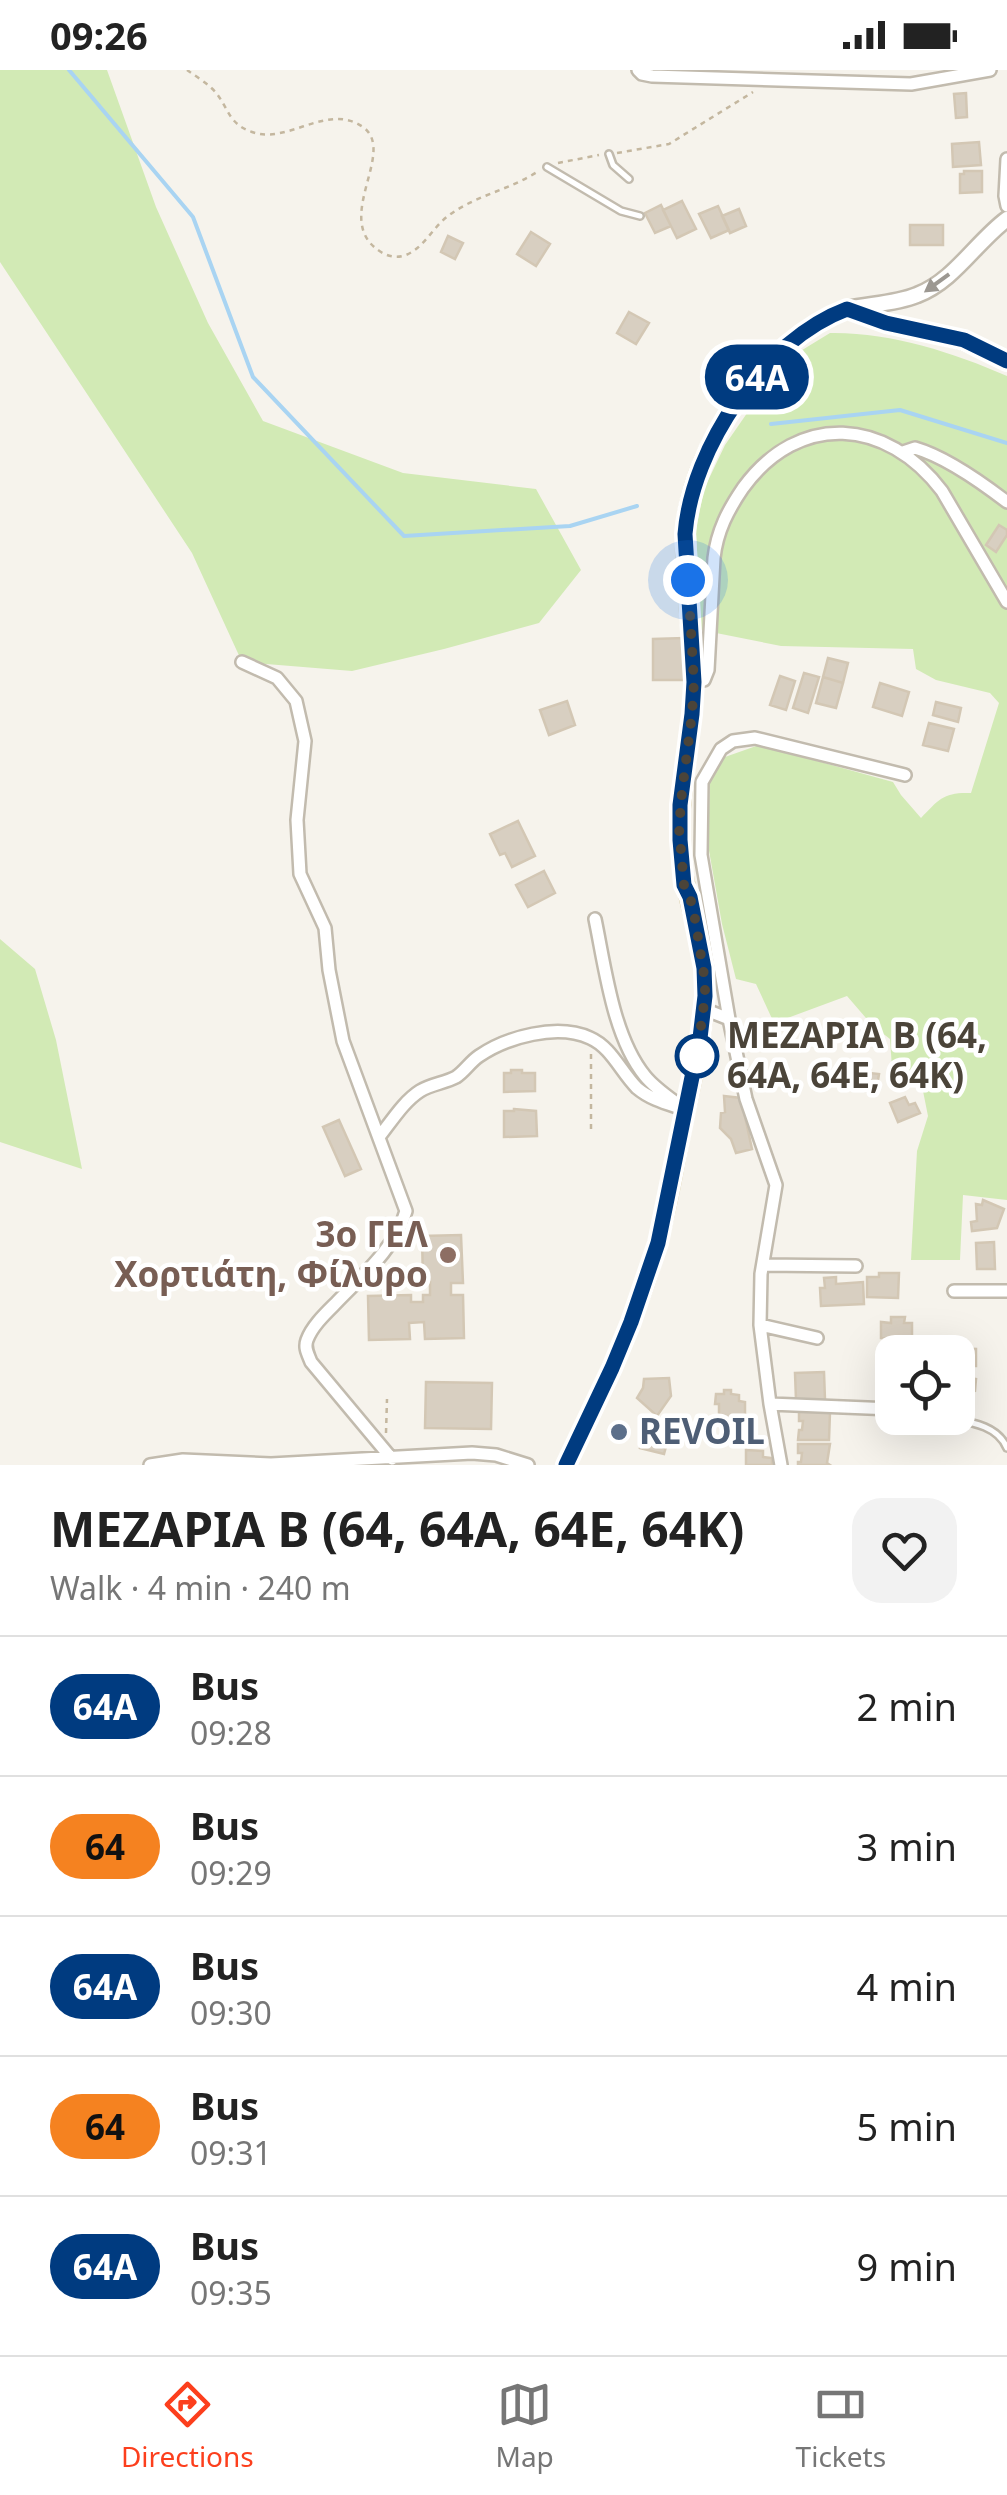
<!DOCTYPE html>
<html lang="en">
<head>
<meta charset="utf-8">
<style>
	body { margin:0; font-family:"Noto Sans",sans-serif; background:#f2f2f2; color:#222; height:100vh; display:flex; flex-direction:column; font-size:38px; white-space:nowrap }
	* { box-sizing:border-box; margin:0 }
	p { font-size:32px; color:#767676 }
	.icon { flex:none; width:55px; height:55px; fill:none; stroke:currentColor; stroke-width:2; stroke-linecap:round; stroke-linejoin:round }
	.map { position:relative; height:1395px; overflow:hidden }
	.sheet { display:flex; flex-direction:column; background:#fff; flex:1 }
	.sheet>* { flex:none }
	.badge { padding:0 20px; border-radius:32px; font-size:35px; line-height:65px }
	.buttons { position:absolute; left:875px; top:1265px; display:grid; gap:20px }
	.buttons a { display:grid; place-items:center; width:100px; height:100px; border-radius:20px; background:#fff; box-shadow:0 10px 40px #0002; font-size:50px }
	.you { position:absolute; width:50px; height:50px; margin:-25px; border:8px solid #fff; border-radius:50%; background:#1a73e8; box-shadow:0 0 0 15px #1a73e833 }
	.map>.badge { position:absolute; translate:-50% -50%; box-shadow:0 0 0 5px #fff }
	.round { display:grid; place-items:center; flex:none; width:105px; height:105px; border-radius:30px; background:#f2f2f2 }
	.head { display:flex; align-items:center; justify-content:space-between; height:170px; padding:0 50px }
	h1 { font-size:48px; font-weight:700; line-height:75px }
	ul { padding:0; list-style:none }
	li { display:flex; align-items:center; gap:30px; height:140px; padding:0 50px; border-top:2px solid #e0e0e0 }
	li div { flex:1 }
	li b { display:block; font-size:38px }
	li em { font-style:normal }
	li .badge { min-width:110px; font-weight:700; text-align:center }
	.status { display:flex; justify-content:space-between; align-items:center; height:70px; padding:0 50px; background:#fff; direction:ltr }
	.status svg { height:28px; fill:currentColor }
	.menu { display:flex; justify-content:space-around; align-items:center; height:140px; border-top:2px solid #e0e0e0; background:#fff; font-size:28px; color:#767676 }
	.menu a { display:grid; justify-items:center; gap:5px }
	.menu .active { color:#fc3f1d }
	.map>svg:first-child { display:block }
</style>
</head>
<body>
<div class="status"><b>09:26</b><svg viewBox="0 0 49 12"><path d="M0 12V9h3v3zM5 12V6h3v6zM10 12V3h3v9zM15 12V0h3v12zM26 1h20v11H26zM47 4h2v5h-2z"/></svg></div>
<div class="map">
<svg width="1007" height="1395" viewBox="0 0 1007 1395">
	<rect width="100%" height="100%" fill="#f6f3ec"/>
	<!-- green -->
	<path fill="#d2eab5" d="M0,0h107l49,137 52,116 55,98 140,52 133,16 45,81 -42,53 -95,26 -92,22 -110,-9 -50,-109 -192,-291z
		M830,263c60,-1 122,19 177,43v824l-44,-5 -3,65h-49l6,-109 11,-35 -5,-25 -15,-13 -16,-10 -2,-29 -18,-14 -25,-29 -73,27 -18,-39 -20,-5 -14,-55 -14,-79 2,-65 7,-14 8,-9 34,-12 134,37 8,13 20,23c18,-19 23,-26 50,-25l28,-90 -9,-10 -54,-13 -20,-11 -3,-20 -132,-3 -80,-16 -5,-100 8,-41 21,-44 27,-39 23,-24 19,-27z
		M0,869l35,30 21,71 26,129 -82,-27z"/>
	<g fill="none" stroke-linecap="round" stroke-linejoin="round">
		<!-- stream -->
		<path stroke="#a9d4f2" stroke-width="4" d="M69,0l124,147 60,160 151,159 166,-10 67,-20
			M771,354l129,-14 107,33"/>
	</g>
	<!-- building -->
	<path fill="#d8cfc1" stroke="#d3c7b4" stroke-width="2.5" d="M966,23l1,24 -11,1 -2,-24z
		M979,72l2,23 -28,2 -1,-23z
		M964,101h18v21l-22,1v-19h4z
		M682,131l14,28 -19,9 -14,-28z
		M661,135l10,21 -16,7 -10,-20z
		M718,136l11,24 -18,8 -12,-24z
		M739,139l7,17 -16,7 -8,-17z
		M910,155h33v20h-33z
		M531,162l19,12 -14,22 -19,-12z
		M448,166l15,7 -8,16 -14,-7z
		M629,242l20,11 -13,21 -19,-11z
		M999,455l8,5v5l-11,17 -10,-7z
		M684,568l1,42h-32v-41z
		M828,588l20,5 -5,20 -20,-6z
		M804,603l15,4 -11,36 -15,-5z
		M780,606l15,5 -9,29 -16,-5z
		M823,607l20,6 -7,25 -20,-5z
		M880,613l29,9 -7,24 -29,-9z
		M567,631l8,24 -26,10 -9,-25z
		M936,632l25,6 -3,14 -25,-7z
		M929,653l25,6 -6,22 -25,-6z
		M518,751l17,35 -23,11 -7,-14 -5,2 -10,-21z
		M544,801l11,22 -27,14 -12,-22z
		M511,1000h11v3h13v18l-31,1v-19h7z
		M852,1001l27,3 -3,19 -27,-5z
		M724,1026l17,2 11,51 -16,4 -5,-14 -11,-11 1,-15 4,-1z
		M905,1027l4,8 6,-2 5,10 -22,9 -8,-19z
		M514,1039l22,2 1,25 -33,1v-26h10z
		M339,1050l22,49 -16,7 -22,-49z
		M983,1130l21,9 -7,19 -25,3 -1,-9 6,-1 -1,-17 6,1z
		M461,1165l2,48h-12v12h12l1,43 -39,1 -1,-17 -15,1 1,16 -41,1 -1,-44 43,-1v7h12v-7h7v-13h-7l-1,-46z
		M994,1172l1,27h-18l-1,-26z
		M879,1203h20l-1,25 -31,-1v-20h12z
		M836,1207v7l27,-2 1,22 -43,2 -1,-18h5l-1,-10z
		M891,1247h14l-1,6h8v16l-31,-1v-16l10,1z
		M889,1274h18v8h-15v7h-12l1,-13 8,1z
		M956,1278l20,1v17h-6v12l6,1 -1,12 -17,2z
		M824,1302l1,28h-29l-1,-27z
		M669,1308l2,18 -14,20 -20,-18 6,-10 1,-9z
		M426,1312l66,1 -1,46 -66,-1z
		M724,1320h7v4l8,1v6l6,1v15l-26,2v-15h-4l1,-10h8z
		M799,1341l31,1 -1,28h-31l1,-10h3l1,-9h-4z
		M647,1352l24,6 -7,26 -24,-6z
		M798,1374h32l-3,19 3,2h-32v-3h3l1,-9h-4z
		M746,1380l17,1v6l9,1v7h-26z"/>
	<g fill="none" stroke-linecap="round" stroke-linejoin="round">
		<defs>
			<path id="service" d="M609,84l4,11 16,14
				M547,97l74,44 19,5
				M946,1348c22,4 51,6 61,30"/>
			<path id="minor" d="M638,0l4,4 10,2 259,8 79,-14
				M1007,89l-2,37 2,10
				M903,382l12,-4c31,9 66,34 92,54
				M242,592l35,16 19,23 9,40 -8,79 3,54 25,54 4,42 14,71 63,170c-10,36 -44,65 -70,92 -10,10 -24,23 -29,37 -3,8 1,14 4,22l81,97
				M694,612l10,-2 4,-10 6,-112c3,-27 14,-48 29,-70 56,-77 144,-70 199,3l65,111
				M595,849c10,48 18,118 50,157 8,10 19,18 30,26
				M704,939l25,10 17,80 30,86 -15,89 -1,51 10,79 11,61
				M729,949l-28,-164 1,-73 19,-33 12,-8 22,-3 150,37
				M379,1067c12,-15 25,-36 41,-46 11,-7 25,-8 36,-14 9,-6 14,-15 23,-21 28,-19 78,-33 111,-18 21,9 31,34 47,50 14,12 32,16 49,22
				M763,1195l93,1
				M954,1221h53
				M760,1255l57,13
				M770,1334l122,5
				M150,1395l33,-5 88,4 201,-11 24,2 32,10"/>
			<path id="tertiary" d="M847,239c23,-5 48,-5 70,-14 37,-14 59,-53 90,-76
				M847,240l39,13 77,18 44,20"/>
			<path id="secondary" d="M566,1395c34,-73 71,-145 92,-224 11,-38 17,-79 25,-118 9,-42 20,-84 22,-127 3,-49 -20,-93 -24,-140 -5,-56 11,-110 12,-166 2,-55 -12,-111 -7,-166 7,-80 84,-188 161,-215"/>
		</defs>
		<!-- service casing -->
		<use href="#service" stroke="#c2bbae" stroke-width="10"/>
		<!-- minor casing -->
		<use href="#minor" stroke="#c2bbae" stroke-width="16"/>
		<!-- tertiary casing -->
		<use href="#tertiary" stroke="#c2bbae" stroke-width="19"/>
		<!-- secondary casing -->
		<use href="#secondary" stroke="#d6c79b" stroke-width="20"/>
		<!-- path -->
		<path stroke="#c4b79f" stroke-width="2.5" stroke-dasharray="5 5" stroke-linecap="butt" d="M187,0c10,7 23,15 30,24 12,16 12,30 35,38 36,13 75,-30 111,-5 35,25 -33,94 18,125 6,4 14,6 22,4 20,-6 29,-28 45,-40 26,-20 61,-26 89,-44
			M617,83l52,-9 84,-52
			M558,93l41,-8
			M591,984v76
			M386,1363l1,-34"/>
		<!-- service -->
		<use href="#service" stroke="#fff" stroke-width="5"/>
		<!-- minor -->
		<use href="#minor" stroke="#fff" stroke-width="11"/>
		<!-- tertiary -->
		<use href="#tertiary" stroke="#fff" stroke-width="14"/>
		<!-- secondary -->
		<use href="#secondary" stroke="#fff3cd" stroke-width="15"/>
	</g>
	<!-- one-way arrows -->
	<defs><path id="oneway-solid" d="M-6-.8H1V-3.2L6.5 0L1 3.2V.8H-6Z" transform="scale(2.5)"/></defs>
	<use fill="#9c9892" href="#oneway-solid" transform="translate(937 213) rotate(144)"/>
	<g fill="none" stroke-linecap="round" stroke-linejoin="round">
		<defs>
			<path id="line" d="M566,1395l46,-97 19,-46 27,-79 42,-205 5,-42 -1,-28 -14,-71 -6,-12 -4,-45v-35l12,-91 2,-32 -9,-148c7,-87 79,-194 162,-225l39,14 78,17 43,21"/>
		</defs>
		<!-- line casing -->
		<use href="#line" stroke="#fff" stroke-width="22"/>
		<!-- line -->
		<use href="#line" stroke="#003b80" stroke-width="15"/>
		<!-- walk -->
		<path stroke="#4b4439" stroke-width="10" stroke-dasharray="0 18" d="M688,510l6,102 -2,32 -10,78 -3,36 5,57 6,12 5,22 10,62v15l-8,60"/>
	</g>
	<!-- markers -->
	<circle fill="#fff" stroke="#003b80" stroke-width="5" cx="697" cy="986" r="20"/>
	<circle fill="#8d6e63" stroke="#fff" stroke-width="4" cx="448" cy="1185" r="10"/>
	<circle fill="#5c6f8a" stroke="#fff" stroke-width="4" cx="619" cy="1362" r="10"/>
	<g text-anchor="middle" stroke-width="9" stroke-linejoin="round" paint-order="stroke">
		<!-- stop labels -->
		<g font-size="35" font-weight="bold" fill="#4b4439" stroke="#fff" text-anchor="start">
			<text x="727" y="978">ΜΕΖΑΡΙΑ B (64,<tspan x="727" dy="40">64Α, 64Ε, 64Κ)</tspan></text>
		</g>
		<!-- education labels -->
		<g font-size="35" font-weight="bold" fill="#785e54" stroke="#fff" text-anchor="end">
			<text x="428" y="1177">3ο ΓΕΛ<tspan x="428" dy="40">Χορτιάτη, Φίλυρο</tspan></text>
		</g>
		<!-- service labels -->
		<g font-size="35" font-weight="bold" fill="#4e5e75" stroke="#fff" text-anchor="start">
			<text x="639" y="1374">REVOIL</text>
		</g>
	</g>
</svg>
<div class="buttons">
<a><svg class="icon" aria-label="locate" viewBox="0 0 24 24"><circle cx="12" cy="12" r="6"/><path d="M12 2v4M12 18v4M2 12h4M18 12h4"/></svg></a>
</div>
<div class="you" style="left:688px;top:510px"></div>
<b class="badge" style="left:757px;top:307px;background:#003b80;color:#fff">64Α</b>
</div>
<section class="sheet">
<div class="head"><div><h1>ΜΕΖΑΡΙΑ B (64, 64Α, 64Ε, 64Κ)</h1><p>Walk · 4 min · 240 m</p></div><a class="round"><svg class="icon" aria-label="heart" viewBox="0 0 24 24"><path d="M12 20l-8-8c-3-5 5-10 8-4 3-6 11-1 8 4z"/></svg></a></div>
<ul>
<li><span class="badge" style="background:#003b80;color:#fff">64Α</span><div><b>Bus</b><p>09:28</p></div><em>2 min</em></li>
<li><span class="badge" style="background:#f58220;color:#111">64</span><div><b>Bus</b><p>09:29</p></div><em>3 min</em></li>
<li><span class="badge" style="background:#003b80;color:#fff">64Α</span><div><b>Bus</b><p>09:30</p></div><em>4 min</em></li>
<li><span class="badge" style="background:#f58220;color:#111">64</span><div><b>Bus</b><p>09:31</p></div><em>5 min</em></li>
<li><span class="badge" style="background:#003b80;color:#fff">64Α</span><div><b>Bus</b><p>09:35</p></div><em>9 min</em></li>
</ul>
</section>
<nav class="menu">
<a class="active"><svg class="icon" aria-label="directions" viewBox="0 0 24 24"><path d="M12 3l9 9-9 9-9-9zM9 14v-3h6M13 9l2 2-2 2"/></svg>Directions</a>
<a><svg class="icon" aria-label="map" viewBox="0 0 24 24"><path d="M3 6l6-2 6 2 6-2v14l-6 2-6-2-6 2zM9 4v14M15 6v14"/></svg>Map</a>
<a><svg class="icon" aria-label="tickets" viewBox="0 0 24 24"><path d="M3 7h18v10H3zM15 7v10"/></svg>Tickets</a>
</nav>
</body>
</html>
